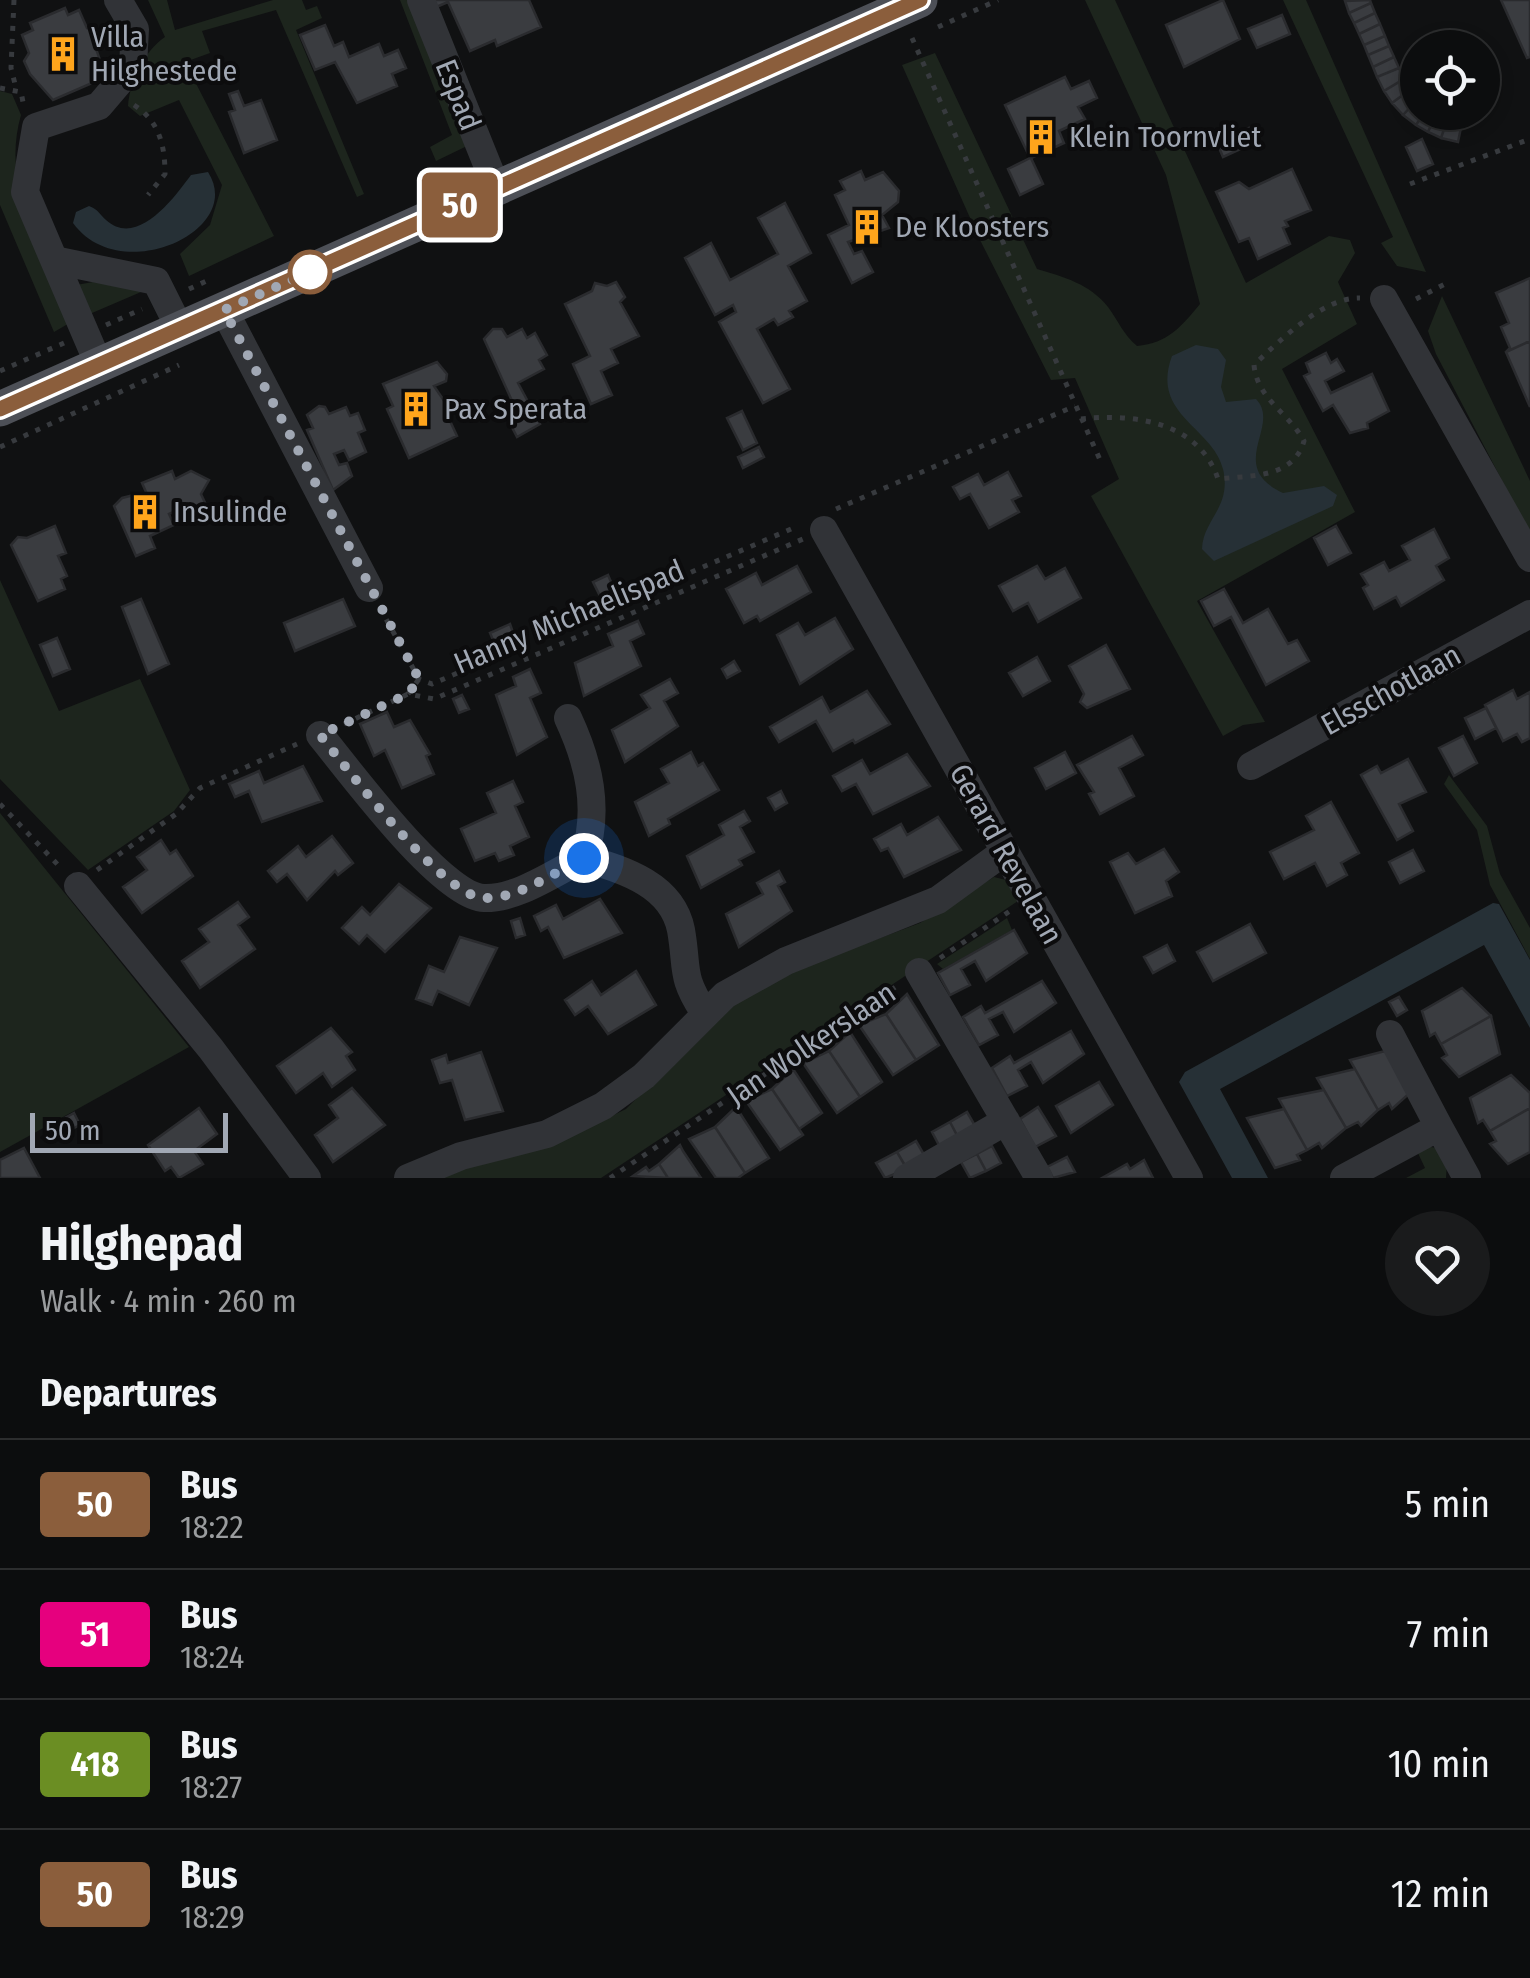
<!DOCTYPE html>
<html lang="en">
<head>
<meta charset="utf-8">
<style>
	body { margin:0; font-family:"Fira Sans Condensed",sans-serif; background:#1a1b1c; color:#f1f3f6; height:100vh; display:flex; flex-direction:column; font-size:38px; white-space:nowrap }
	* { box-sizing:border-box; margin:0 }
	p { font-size:32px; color:#9a9c9e }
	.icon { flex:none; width:55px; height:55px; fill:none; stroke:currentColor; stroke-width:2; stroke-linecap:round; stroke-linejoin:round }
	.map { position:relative; height:1178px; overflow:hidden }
	.panel { display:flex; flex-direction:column; background:#0c0d0e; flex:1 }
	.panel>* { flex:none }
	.badge { padding:0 20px; border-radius:8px; font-size:35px; line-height:65px }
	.controls { position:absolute; left:1400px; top:30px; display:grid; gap:20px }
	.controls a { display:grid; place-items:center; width:100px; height:100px; border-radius:50%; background:#0c0d0e; box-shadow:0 5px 15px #0003,0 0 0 2px #2c2d2e; font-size:50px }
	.scale { position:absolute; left:30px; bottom:25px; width:198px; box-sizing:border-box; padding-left:10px; border:5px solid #a1a8b4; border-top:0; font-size:28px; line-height:35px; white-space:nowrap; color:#a1a8b4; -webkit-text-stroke:8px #0c0c0d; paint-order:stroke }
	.you { position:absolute; width:50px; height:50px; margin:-25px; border:8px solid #fff; border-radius:50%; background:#1a73e8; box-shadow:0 0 0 15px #1a73e833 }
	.map>.badge { position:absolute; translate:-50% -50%; box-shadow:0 0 0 5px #fff }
	h2 { padding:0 40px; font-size:38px; line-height:90px }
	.round { display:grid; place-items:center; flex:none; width:105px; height:105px; border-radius:52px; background:#1a1b1c }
	.headline { display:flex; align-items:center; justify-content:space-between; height:170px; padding:0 40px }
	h1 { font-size:48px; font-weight:700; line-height:75px }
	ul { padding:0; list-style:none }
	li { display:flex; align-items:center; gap:30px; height:130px; padding:0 40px; border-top:2px solid #2c2d2e }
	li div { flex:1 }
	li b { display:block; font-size:38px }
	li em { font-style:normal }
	li .badge { min-width:110px; font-weight:700; text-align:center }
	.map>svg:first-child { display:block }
</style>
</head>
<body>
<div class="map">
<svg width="1530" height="1178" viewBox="0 0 1530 1178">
	<rect width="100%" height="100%" fill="#101112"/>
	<!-- green -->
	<path fill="#1d251d" d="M148,0h19l8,30 98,-30h29l4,10 11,-4 5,12 -26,12 68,164 -7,3 -81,-187 -74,21 8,22 -25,9 89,174 -85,40 -9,-22 30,-29 12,-40 -43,-85 -39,16 -12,-10c2,-25 16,-55 37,-69z
		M400,0h9l58,146 -31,15 -6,-14 22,-12z
		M1085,0h30l131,283 83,-47 21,4 5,13 -17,29 19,42 -75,45 73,143 -158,89 68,121 -22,3 -20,11 -132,-240 28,-17 -44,-101 -24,2 -72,-142 -77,-173 33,-12 102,216c27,8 53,15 71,38 11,15 15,27 29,39 31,-3 44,-19 63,-42l-34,-129z
		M1283,0h23l120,272 -29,-6 -16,-23 12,-6z
		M0,91l12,3 9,21c-21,73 22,141 52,206l-19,11 -54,-127z
		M93,282l48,8v2l-56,24 -9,-31z
		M1442,296l88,185v53l-94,-180 -8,-23z
		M0,580l59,131 81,-32 50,111 -16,21 -86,59 -88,-91z
		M1449,775l38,51 13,48 30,54v31l-40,-74 -13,-55 -33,-46z
		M0,813l189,234 -189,105z
		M994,877l16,4 8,20 -417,277h-169l143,-44 51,-25 102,-102 59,-34 133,-50z
		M1007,918l5,12 -69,39 -6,-5z
		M1427,1146l9,2 11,14 -1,16h-40l19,-10 -9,-19z"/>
	<!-- water -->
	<path fill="#263036" d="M208,172c38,59 -88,116 -135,51l3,-11 13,-6c10,4 10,8 17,14 32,29 70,-25 85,-45z
		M1196,345l22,4 8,11 -5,27 5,15 30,-3c26,27 -31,67 27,94l41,-7 13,9 -4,11 -119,55 -12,-12c1,-30 30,-41 21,-80 -10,-42 -73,-54 -51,-113z
		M1493,903l6,1 31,56v68l-46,-83 -264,144 48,89h-36l-53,-96 6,-10z"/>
	<!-- building -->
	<path fill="#3a3c40" stroke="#2a2b2e" stroke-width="2.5" d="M431,0h98l12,27 -44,19 -2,-6 -25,11 -22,-49 -14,6z
		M1223,0l17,39 -56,28 -18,-42z
		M1370,0l1,3 -22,10 -4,-12z
		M1501,0h29v57l-3,1z
		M1371,3l4,10 -21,10 -5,-10z
		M65,8l3,7 11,-5 8,18 9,1 5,9 -6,8 11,31 -53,23 -23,-26 -6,-13 5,-8 -7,-18 11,-5 -3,-7z
		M1375,13l5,11 -21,10 -5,-11z
		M1282,15l8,19 -33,14 -9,-19z
		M1380,24l5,12 -21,9 -5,-11z
		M325,25l9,21 9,-4 6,15 30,-13 5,12 14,-6 8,18 -14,6 5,12 -40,17 -22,-41 -20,8 -15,-35z
		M1385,36l4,10 -21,9 -4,-10z
		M1389,46l5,11 -21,10 -5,-12z
		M1394,57l5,11 -22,9 -4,-10z
		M1399,68l5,11 -20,12 -7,-14z
		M1065,77l6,12 18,-8 8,17 -19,9 7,12 -26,12 5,12 -33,15 12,26 -23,11 -12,-26 22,-11 -25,-53z
		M1404,79l7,10 -19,14 -8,-12z
		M1411,89l7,10 -15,16 -11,-12z
		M238,91l6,15 17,-6 16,40 -33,13 -15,-41 6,-2 -6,-16z
		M1418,99v13h7l-9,13 -13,-10z
		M1425,112h12l-9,20 -12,-7z
		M1437,112l12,3 -8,23 -13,-6z
		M1449,115l14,3 -5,24 -17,-4z
		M1249,128l7,14 -33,15 -6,-14z
		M1422,139l11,25 -16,7 -11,-24z
		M1292,169l19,41 -26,11 3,5 -5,2 7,16 -32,15 -9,-21 -10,4 -23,-50 23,-10 10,7z
		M861,171l4,9 18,-8 16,19 -1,11 -16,13 7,13 -41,14 6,12 8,-3 11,21 -21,11 -24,-48 21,-10 -14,-30 10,-5 -5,-9z
		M785,203l26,50 -23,13 19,35 -18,10 4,6 -15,8 -4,-6 -17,10 33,60 -27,14 -44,-81 17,-10 -3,-7 -18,10 -30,-57 26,-15 19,37 48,-26 -20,-36z
		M1530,278v63l-24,11 4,-4 -9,-21 8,-4 -13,-30z
		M616,282l9,15 -5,5 19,34 -28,13 7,14 -17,8 11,24 -21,9 -18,-40 17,-8 -25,-52 27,-13 3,-8 12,3z
		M493,329h9l5,8 15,-8 5,9 8,-5 12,22 -8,5 5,9 -26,14 22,41 -23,13 -16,-31 11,-5 -28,-62z
		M1530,341v66l-24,-55z
		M1326,353l5,10 6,-4 7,12 -19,10 6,12 41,-19 17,37 -22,12 1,5 -18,5 -17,-28 -10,6 -19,-35 6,-3 -4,-10z
		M437,362l10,12 -1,7 -12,5 15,22 -4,2 12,26 -48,22 -22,-49 6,-3 -10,-22z
		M319,406l6,1 4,7 17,-7 4,9 8,-3 7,17 -7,3 8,19 -17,8 -5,-10 -10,4 5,11 8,-2 5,13 -19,14 -26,-60 6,-2 -6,-13z
		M742,411l15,32 -14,7 -16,-32z
		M759,447l5,10 -21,11 -5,-11z
		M172,471l3,8 16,-8 18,9 -8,14 7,15 -17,8 -4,-11 -18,8 5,11 -24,11 5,12 -19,8 -22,-50 8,-8 24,-6 -4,-9z
		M1008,472l13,24 -9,4 7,12 -30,16 -19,-34 -10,5 -7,-12 25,-13 6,11z
		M55,526l11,27 -8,3 9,20 -6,3 4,10 -27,12 -27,-56 7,-8 9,1z
		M1336,526l15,27 -23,12 -14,-27z
		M1434,529l15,29 -13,8 8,14 -43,26 -5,-9 -22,12 -11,-21 5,-3 -7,-11 23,-12 5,9 21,-11 -8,-14z
		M797,566l14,26 -51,29 -3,-5 -13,7 -18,-34 30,-16 6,12z
		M1037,566l8,13 20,-11 16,30 -43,24 -10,-19 -15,8 -14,-25z
		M608,575l7,16 -14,7 -8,-16z
		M1224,589l19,34 25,-14 20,35 9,-4 12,21 -43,24 -35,-68 -17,9 -13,-25z
		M141,599l28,65 -21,10 -26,-67z
		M343,599l12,27 -60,25 -11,-28z
		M835,618l18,31 -53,35 -23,-49 21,-12 7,12z
		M638,621l6,13 -14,7 11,25 -57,30 -9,-33 38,-17 -5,-12z
		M510,624l5,14 -19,9 -6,-14z
		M57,638l13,31 -17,7 -13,-31z
		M1106,645l24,44 -43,19 -7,-6 4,-8 -15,-28z
		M1037,657l13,24 -27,15 -14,-23z
		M734,661l6,10 -13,7 -5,-9z
		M530,669l11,24 -11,5 17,39 -30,18 -21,-60 20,-9 -3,-9z
		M670,679l8,14 -14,8 14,25 -53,36 -13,-32 38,-22 -9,-13z
		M1513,690l4,9 13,-7v46l-8,4 -5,-8 -14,7 -18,-36z
		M867,691l23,33 -35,19 -2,-3 -20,11 -17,-30 -37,21 -9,-15 52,-30 8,15z
		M462,695l7,14 -10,4 -6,-14z
		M1486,708l10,20 -21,11 -10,-21z
		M387,712l7,15 16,-7 20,34 -4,2 8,18 -32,14 -17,-38 -11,6 -14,-32z
		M1132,736l11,19 -24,13 15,28 -34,18 -11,-20 5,-2 -17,-27z
		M1463,736l14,27 -23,13 -15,-28z
		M691,752l7,14 5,-3 16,27 -51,29 2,5 -21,12 -14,-34 34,-19 -8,-14z
		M1065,752l11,21 -30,16 -11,-21z
		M907,754l23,32 -57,28 -17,-30 -14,7 -9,-15 29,-16 8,14z
		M1408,759l18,33 -27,12 14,27 -16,9 -36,-65 16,-9 4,7z
		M303,766l19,35 -60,21 -13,-31 -14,6 -6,-13 30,-13 5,12z
		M513,781l10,21 -8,4 14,31 -19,9 4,9 -15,6 -4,-8 -20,8 -14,-32 35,-16 -9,-20z
		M781,791l6,12 -12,7 -7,-12z
		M1331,802l28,51 -18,10 6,12 -20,11 -12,-23 -31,16 -14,-27 44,-22 -8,-14z
		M744,811l6,10 -10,6 14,25 -15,8 3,5 -41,23 -14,-32 37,-21 -5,-10z
		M938,817l23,33 -57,27 -16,-29 -7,3 -7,-12 27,-15 6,11z
		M332,836l21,27 -15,12 -3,-4 -28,29 -20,-26 -10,8 -9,-11 30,-25 8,11z
		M161,840l9,14 6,-4 17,26 -51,37 -19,-26 24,-17 -10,-13z
		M1164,849l15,23 -13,9 6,15 -37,17 -25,-51 18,-9 8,11z
		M1413,850l11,21 -24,12 -11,-21z
		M779,871l6,11 -7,4 14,25 -53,36 -13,-33 37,-20 -6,-11z
		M399,884l32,24 -46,44 -18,-17 -8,9 -17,-16 20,-21 8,8z
		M600,899l22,34 -58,25 -16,-31 -7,4 -7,-15 22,-11 7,14z
		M238,902l11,15 -11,8 17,24 -55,39 -18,-27 27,-19 -10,-13z
		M520,918l5,17 -9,3 -5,-17z
		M1250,924l16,29 -53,28 -16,-29z
		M1014,930l13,23 -41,28 -11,-20 -14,8 9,16 -20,10 -12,-22z
		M460,937l37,11 -28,57 -31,-14 -6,14 -16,-6 13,-33 15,6z
		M1167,945l8,16 -22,12 -9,-16z
		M636,971l20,34 -48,29 -20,-28 -13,9 -10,-15 27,-19 9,14z
		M1042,981l14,22 -42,29 -11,-20 -14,7 9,16 -19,10 -16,-28 18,-11 4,7z
		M1462,988l29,28 -50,28 -6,-11 -5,3 -8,-25z
		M907,994l32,51 -23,15 -30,-46z
		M1399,997l8,13 -10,6 -8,-14z
		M886,1014l30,46 -23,15 -34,-50z
		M1491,1016l9,38 -41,23 -17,-19 5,-3 -6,-11z
		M331,1028l21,24 -6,4 9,14 -23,17 -9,-14 -27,20 -19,-27z
		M1071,1031l13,23 -41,29 -12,-21 -13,8 9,16 -20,10 -15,-28 18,-12 4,7z
		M850,1032l32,50 -22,15 -31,-46z
		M1389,1050l23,41 -20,18 -3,-6 -11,7 -28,-50z
		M829,1051l31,46 -23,16 -34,-50z
		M481,1052l22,59 -38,9 -13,-40 -12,3 -8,-23 14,-5 2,8z
		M793,1069l29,44 -23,16 -27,-40z
		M1355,1069l23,41 -17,16 -3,-4 -12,6 -29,-50z
		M1511,1075l19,18v15l-40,23 -7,-11 -5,3 -8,-25z
		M1099,1082l14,23 -42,28 -15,-27z
		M352,1088l33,37 -52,37 -18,-27 23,-17 -9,-13z
		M772,1089l31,46 -23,15 -34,-49z
		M1324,1090l22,38 -24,20 -3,-5 -12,7 -28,-51z
		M736,1107l33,51 -24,15 -30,-46z
		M1038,1107l18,29 -21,11 -15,-28z
		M199,1108l18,26 -23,17 9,13 -24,14 -8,-11 -6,4 -17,-26z
		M1530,1108v44l-22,12 -18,-20 6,-3 -6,-10z
		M1284,1109l23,41 -10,5 3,5 -25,8 -28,-50z
		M967,1112l10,17 -18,10 -9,-17z
		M74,1113l6,12 -22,11 -6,-11z
		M950,1122l9,17 -18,10 -9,-17z
		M715,1127l30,46 -7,5h-22l-27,-39z
		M916,1141l10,17 -19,11 -10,-17z
		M680,1145l3,6 18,27h-33l-9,-14z
		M992,1146l9,17 -15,8 -9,-17z
		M24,1148l16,30h-40v-18z
		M897,1152l10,17 -22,9 -9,-15z
		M977,1154l9,17 -16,7 -9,-16z
		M1067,1157l8,15 -22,6 -6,-11z
		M1144,1160l9,18h-51l25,-14 3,5z
		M659,1164l9,14 -35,-2 13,-9 3,4z"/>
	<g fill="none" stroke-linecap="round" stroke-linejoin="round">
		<!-- path -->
		<path stroke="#373a3e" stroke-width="5" stroke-dasharray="5 8" stroke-linecap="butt" d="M14,0l-3,68 5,20
			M938,27l60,-27
			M912,38l189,424
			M0,88l21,4 3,15
			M134,105c25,16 31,40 31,69l-17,21
			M1410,184l120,-45
			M189,289l22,-10
			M1416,299l31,-16
			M106,325l36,-16
			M0,371l64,-28
			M1081,419c53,-6 118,3 137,60 33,-4 75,0 86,-38 -15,-28 -47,-42 -50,-76 26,-25 70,-68 106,-67
			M0,447l179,-82
			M836,509l239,-103
			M380,608l39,71 13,5 366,-158
			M408,694l11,-15
			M344,724l64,-30 26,5 369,-160
			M0,804l60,63
			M97,870l79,-56 24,-26 97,-44
			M940,958l70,-47
			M610,1178l287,-192"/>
		<!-- minor -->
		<path stroke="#313337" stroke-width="28" d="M118,0l17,29 -2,37 -34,40 -63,21 -11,65 29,68 102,21 24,48
			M421,0l76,189
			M54,260l45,105
			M1384,299l146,259
			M224,310l145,278
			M824,530l365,648
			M568,718c21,45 32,91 16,140
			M320,735c28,34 122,162 164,163 34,1 71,-26 100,-40 39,12 88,26 97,72 7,40 -1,45 23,82
			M1251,766l279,-152
			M78,886l133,163 96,129
			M919,972l120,206
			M1390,1034l49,93
			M408,1178l53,-22 86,-22 56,-28 41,-30 81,-81 61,-34 152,-61 66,-48
			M907,1178l99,-57
			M1344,1178l95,-51 28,51"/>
		<!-- major -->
		<path stroke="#4d5057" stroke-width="35" d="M0,409l920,-409"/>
	</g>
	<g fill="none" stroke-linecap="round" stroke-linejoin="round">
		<defs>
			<path id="line" d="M0,409l920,-409"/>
		</defs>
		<!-- line casing -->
		<use href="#line" stroke="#fff" stroke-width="22"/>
		<!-- line -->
		<use href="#line" stroke="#8b5e3c" stroke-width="15"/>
		<!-- walk -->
		<path stroke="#a1a8b4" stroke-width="10" stroke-dasharray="0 18" d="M310,272l16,-7 -102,45 195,369 -11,15 -88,41c28,34 123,162 164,163 34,1 71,-26 100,-40"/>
	</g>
	<!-- icons -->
	<defs>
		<symbol id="building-bare" viewBox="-9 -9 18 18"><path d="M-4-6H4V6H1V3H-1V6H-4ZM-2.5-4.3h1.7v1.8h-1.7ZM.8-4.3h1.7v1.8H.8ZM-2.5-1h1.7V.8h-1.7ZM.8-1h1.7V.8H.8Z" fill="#ffa51c" stroke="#0c0c0d" stroke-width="2.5" paint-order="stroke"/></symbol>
	</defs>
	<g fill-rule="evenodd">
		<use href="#building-bare" x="38" y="29" width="50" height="50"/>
		<use href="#building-bare" x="1016" y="112" width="50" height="50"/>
		<use href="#building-bare" x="842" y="202" width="50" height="50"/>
		<use href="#building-bare" x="391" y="384" width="50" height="50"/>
		<use href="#building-bare" x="120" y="487" width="50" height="50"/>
	</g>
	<!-- markers -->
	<circle fill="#fff" stroke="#8b5e3c" stroke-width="5" cx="310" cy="272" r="20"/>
	<g text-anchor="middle" stroke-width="8" stroke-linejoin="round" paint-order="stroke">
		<!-- poi labels -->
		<g font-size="30" fill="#a1a8b4" stroke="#0c0c0d" text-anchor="start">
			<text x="91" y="47">Villa<tspan x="91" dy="34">Hilghestede</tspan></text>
			<text x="1069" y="147">Klein Toornvliet</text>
			<text x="895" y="237">De Kloosters</text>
			<text x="444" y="419">Pax Sperata</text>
			<text x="173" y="522">Insulinde</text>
		</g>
		<!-- street labels -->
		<g font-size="30" fill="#a1a8b4" stroke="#0c0c0d">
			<text transform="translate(458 95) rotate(68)" y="10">Espad</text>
			<text transform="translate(569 617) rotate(-23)" y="10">Hanny Michaelispad</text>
			<text transform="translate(1391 690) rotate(-29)" y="10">Elsschotlaan</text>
			<text transform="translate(1006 854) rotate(61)" y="10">Gerard Revelaan</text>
			<text transform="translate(811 1044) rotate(-34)" y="10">Jan Wolkerslaan</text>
		</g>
	</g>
</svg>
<div class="controls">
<a><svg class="icon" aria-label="locate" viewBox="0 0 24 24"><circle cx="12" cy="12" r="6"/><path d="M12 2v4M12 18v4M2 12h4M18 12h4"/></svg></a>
</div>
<div class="scale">50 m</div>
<div class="you" style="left:584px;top:858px"></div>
<b class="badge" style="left:460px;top:205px;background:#8b5e3c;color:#fff">50</b>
</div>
<section class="panel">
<div class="headline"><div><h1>Hilghepad</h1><p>Walk · 4 min · 260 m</p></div><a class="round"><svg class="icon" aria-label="heart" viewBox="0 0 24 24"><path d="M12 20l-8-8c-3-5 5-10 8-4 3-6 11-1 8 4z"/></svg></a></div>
<h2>Departures</h2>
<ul>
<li><span class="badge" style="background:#8b5e3c;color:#fff">50</span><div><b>Bus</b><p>18:22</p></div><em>5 min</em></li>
<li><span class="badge" style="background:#e6007e;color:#fff">51</span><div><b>Bus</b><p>18:24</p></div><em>7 min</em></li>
<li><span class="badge" style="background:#6b8e23;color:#fff">418</span><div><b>Bus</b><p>18:27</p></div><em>10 min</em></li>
<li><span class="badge" style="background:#8b5e3c;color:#fff">50</span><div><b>Bus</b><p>18:29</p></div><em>12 min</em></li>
</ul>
</section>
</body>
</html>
